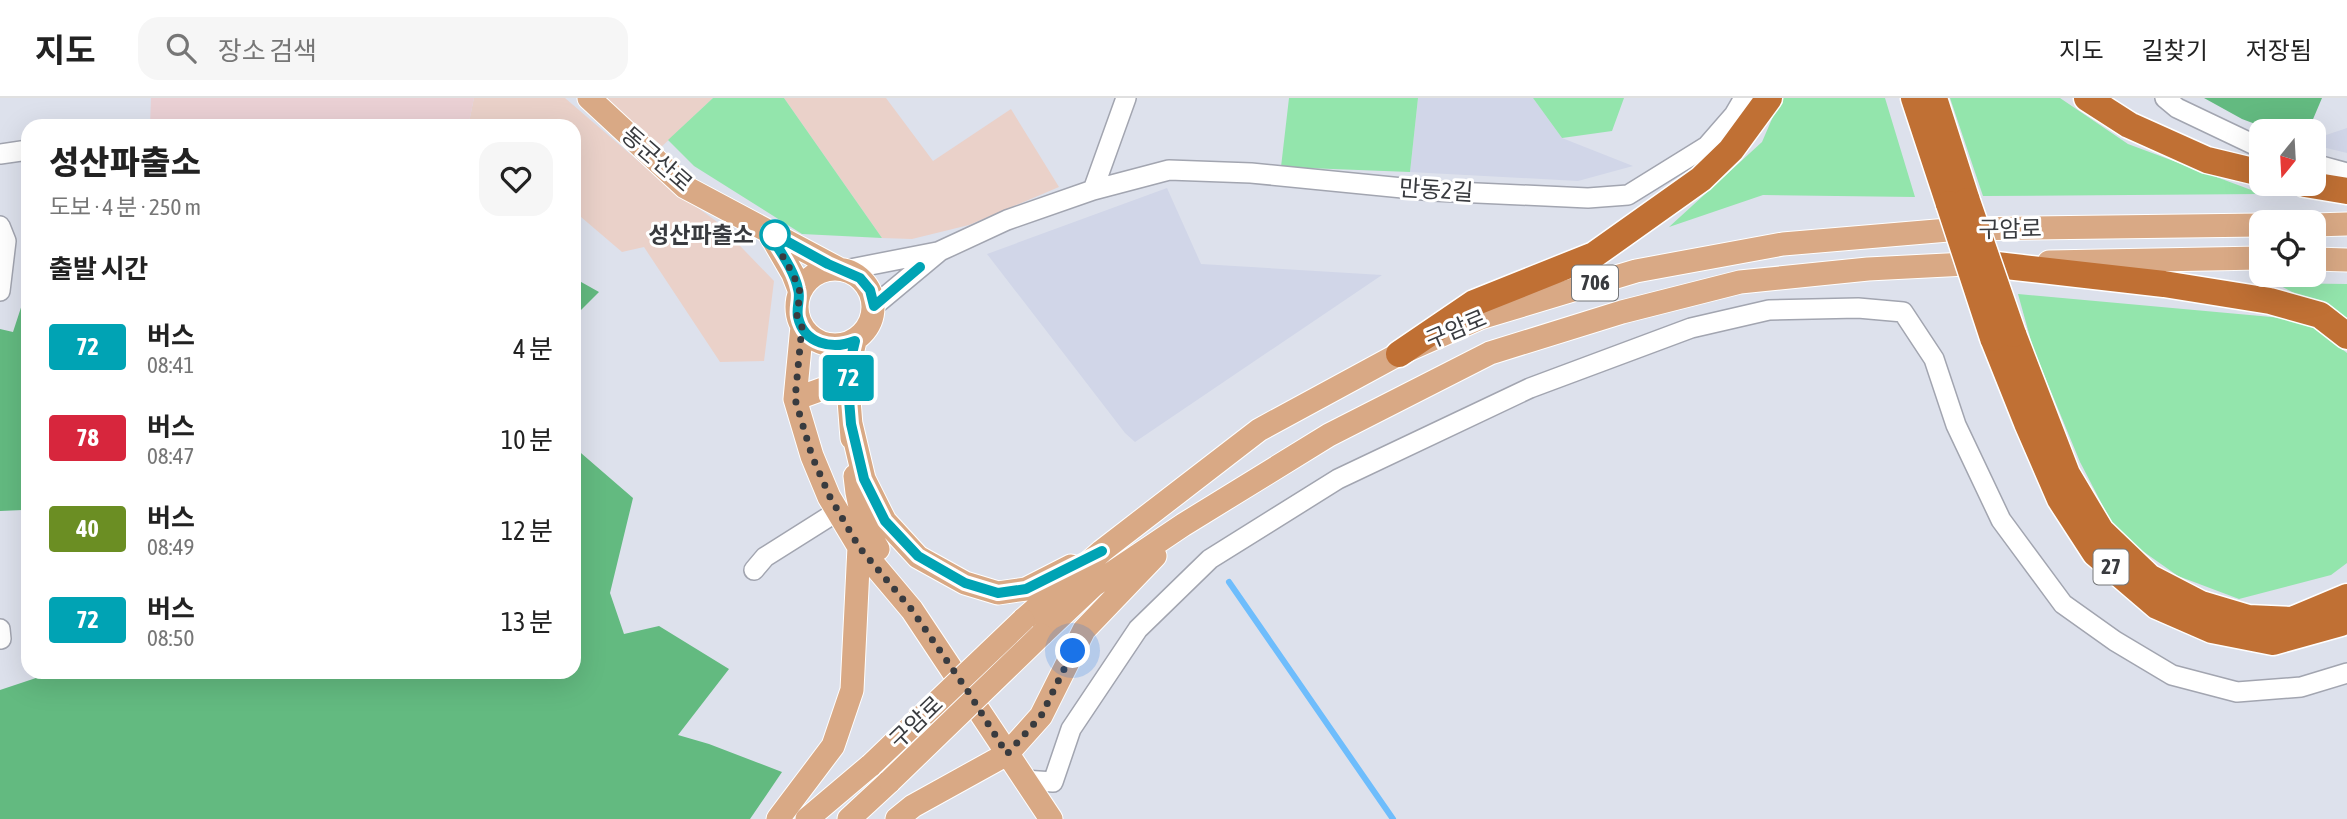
<!DOCTYPE html>
<html lang="ko">
<head>
<meta charset="utf-8">
<style>
	body { margin:0; font-family:"Asap Condensed","Noto Sans KR",sans-serif; background:#f6f6f6; color:#222; height:100vh; display:flex; flex-direction:column; font-size:26px; white-space:nowrap }
	* { box-sizing:border-box; margin:0 }
	p { font-size:23px; color:#767676 }
	.icon { flex:none; width:38px; height:38px; fill:none; stroke:currentColor; stroke-width:2; stroke-linecap:round; stroke-linejoin:round }
	.map { position:relative; flex:1; overflow:hidden }
	.panel { position:absolute; left:21px; top:21px; width:560px; height:560px; display:flex; flex-direction:column; background:#fff; border-radius:21px; box-shadow:0 7px 28px #0002 }
	.panel>* { flex:none }
	.badge { padding:0 14px; border-radius:5px; font-size:24px; line-height:46px }
	.needle { width:46px; rotate:198deg }
	.controls { position:absolute; left:2249px; top:21px; display:grid; gap:14px }
	.controls a { display:grid; place-items:center; width:77px; height:77px; border-radius:14px; background:#fff; box-shadow:0 7px 28px #0002; font-size:35px }
	.you { position:absolute; width:35px; height:35px; margin:-18px; border:5px solid #fff; border-radius:50%; background:#1a73e8; box-shadow:0 0 0 10px #1a73e833 }
	.map>.badge { position:absolute; translate:-50% -50%; box-shadow:0 0 0 4px #fff }
	h2 { padding:0 28px; font-size:26px; line-height:63px }
	.round { display:grid; place-items:center; flex:none; width:74px; height:74px; border-radius:21px; background:#f6f6f6 }
	.headline { display:flex; align-items:center; justify-content:space-between; height:119px; padding:0 28px }
	h1 { font-size:33px; font-weight:800; line-height:52px }
	ul { padding:0; list-style:none }
	li { display:flex; align-items:center; gap:21px; height:91px; padding:0 28px }
	li div { flex:1 }
	li b { display:block; font-size:26px }
	li em { font-style:normal }
	li .badge { min-width:77px; font-weight:700; text-align:center }
	header { display:flex; align-items:center; gap:42px; box-sizing:border-box; height:98px; padding:0 35px; background:#fff; border-bottom:2px solid #e0e0e0 }
	header strong { font-size:33px }
	nav { display:flex; gap:38px; margin-inline-start:auto; font-size:24px }
	.search { width:490px; height:63px; background:#f6f6f6; display:flex; align-items:center; gap:18px; box-sizing:border-box; padding:0 24px; border-radius:21px; color:#767676; font-size:26px }
	.map>svg:first-child { display:block }
</style>
</head>
<body>
<header>
<strong>지도</strong>
<div class="search"><svg class="icon" aria-label="search" viewBox="0 0 24 24"><circle cx="10" cy="10" r="6"/><path d="M15 15l6 6"/></svg>장소 검색</div>
<nav><a>지도</a><a>길찾기</a><a>저장됨</a></nav>
</header>
<div class="map">
<svg width="2347" height="721" viewBox="0 0 2347 721">
	<rect width="100%" height="100%" fill="#dde1ec"/>
	<!-- commercial -->
	<path fill="#ead1c9" d="M474,0h91l100,86 51,37 58,60 -10,80 -44,1 -76,-115 -22,5 -48,-41v-85h-100l-5,-4z
		M601,0h112l-55,52z
		M784,0h102l47,63 78,-52 48,78 -90,38 -57,14 -30,-1z"/>
	<!-- built -->
	<path fill="#d1d6e8" d="M1418,0h115l29,40 71,28 -55,15 -168,-9z
		M2347,30v25l-33,-8v-6z
		M1167,90l34,76 181,11 -247,167 -10,-9 -138,-179z"/>
	<!-- education -->
	<path fill="#ead0d4" d="M151,0h323l-5,24 5,4h-324z"/>
	<!-- green -->
	<path fill="#93e5ac" d="M713,0h71l98,140 -80,-4 -108,-68 -26,-26z
		M1289,0h129l-8,74 -129,-5z
		M1533,0h91l-12,33 -50,7z
		M1781,0h104l30,99 -152,-2 -94,32 93,-85z
		M1950,0h110l68,46 134,50 -279,2z
		M2275,185l72,1v37z
		M2018,196l287,26 42,33v210l-16,12 -92,24 -61,-23 -61,-43 -37,-71 -47,-114z"/>
	<!-- forest -->
	<path fill="#63ba80" d="M2204,0h118l-14,33h-34l-32,-12z
		M574,180l25,14 -25,25z
		M28,188v227l-5,-3 -23,1v-182l13,3z
		M574,349l59,51 -23,95 14,41 35,-8 70,43 -51,66 31,9 73,28 -32,47h-750v-129l54,-18h520z"/>
	<g fill="none" stroke-linecap="round" stroke-linejoin="round">
		<!-- stream -->
		<path stroke="#6ebdfc" stroke-width="6" d="M1229,484l164,237"/>
		<defs>
			<path id="minor" d="M2165,0l12,10 84,40
				M0,56l28,-4
				M2314,66l33,9
				M1093,92l33,-92
				M0,128l6,15 -6,50
				M845,172l92,-18
				M874,208l66,-55 67,-31 86,-30 76,-20 82,3 182,18 155,7 40,-3 79,-49 27,-31 10,-17
				M754,472l11,-13 73,-46
				M0,531l1,10
				M1024,682l29,2 18,-53 67,-100 72,-70 128,-80 192,-91 161,-60 78,-18 89,-2 45,4 31,47 22,66 45,95 62,84 52,37 57,34 65,17 64,-5 46,-14"/>
			<path id="major" d="M589,0l96,89 154,82
				M2314,127l33,-1
				M768,133l25,43 7,18
				M2314,161l33,1
				M2049,164l212,-4
				M797 209a38 38 0 1 1 76 0a38 38 0 1 1-76 0Z
				M802,228l-7,73 17,57 17,41 30,50 53,63 139,209
				M795,301l36,-13 16,-11
				M851,326l13,55 21,42 33,36 47,26 33,10 28,-4 45,-23
				M852,340l-5,-63 8,-34
				M855,378c2,27 9,50 23,73
				M1023,522l79,-69 157,-121 140,-76 81,-36 156,-47 147,-27 177,-15 301,-4
				M1041,537l53,-50 89,-60 146,-90 161,-82 132,-41 118,-30 128,-13 118,-6
				M778,721l55,-73 19,-56 7,-143
				M807,721l64,-54
				M849,721l41,-38
				M897,721l16,-13 94,-52 34,-38 43,-86 71,-74"/>
			<path id="highway" d="M1914,0l35,106
				M1934,0l33,103
				M2087,0l42,27 78,35 54,13
				M2305,86l42,7
				M1979,165l185,21 106,17 50,14 27,21
				M2013,236l54,140 34,57 48,46 52,27 47,14 44,2 55,-23
				M1993,240l34,85 33,76 35,54 62,53 55,24 61,12 68,-19 6,-4
				M1399,256l75,-51 120,-48 107,-76 30,-29 38,-52"/>
		</defs>
		<!-- minor casing -->
		<use href="#minor" stroke="#a2a5b0" stroke-width="22"/>
		<!-- major casing -->
		<use href="#major" stroke="#fff" stroke-width="25"/>
		<!-- highway casing -->
		<use href="#highway" stroke="#fff" stroke-width="29"/>
		<!-- minor -->
		<use href="#minor" stroke="#fff" stroke-width="19"/>
		<!-- major -->
		<use href="#major" stroke="#d9a985" stroke-width="23"/>
		<!-- highway -->
		<use href="#highway" stroke="#c07034" stroke-width="26"/>
		<defs>
			<path id="major-bridge" d="M871,667l152,-145
				M890,683l151,-146"/>
			<path id="highway-bridge" d="M1967,103l46,133
				M1949,106l44,134"/>
		</defs>
		<!-- major-bridge casing -->
		<use href="#major-bridge" stroke="#fff" stroke-width="25" stroke-linecap="butt"/>
		<!-- highway-bridge casing -->
		<use href="#highway-bridge" stroke="#fff" stroke-width="29" stroke-linecap="butt"/>
		<!-- major-bridge -->
		<use href="#major-bridge" stroke="#d9a985" stroke-width="23"/>
		<!-- highway-bridge -->
		<use href="#highway-bridge" stroke="#c07034" stroke-width="26"/>
	</g>
	<g fill="none" stroke-linecap="round" stroke-linejoin="round">
		<defs>
			<path id="line" d="M920,169l-46,39 -4,-16 -10,-12 -32,-14 -60,-33c10,18 26,38 30,58 3,9 -2,18 0,28 6,27 34,33 57,24l-8,34 4,49 13,55 21,42 33,35 47,27 33,10 28,-4 76,-38"/>
		</defs>
		<!-- line casing -->
		<use href="#line" stroke="#fff" stroke-width="16"/>
		<!-- line -->
		<use href="#line" stroke="#00a3b4" stroke-width="10"/>
		<!-- walk -->
		<path stroke="#393b3f" stroke-width="7" stroke-dasharray="0 12.6" d="M775,137l-7,-4 25,43 7,18 -3,24 5,10 -7,73 17,57 18,41 29,50 53,63 55,80 40,64 34,-38 32,-65"/>
	</g>
	<!-- markers -->
	<circle fill="#fff" stroke="#00a3b4" stroke-width="3.5" cx="775" cy="137" r="14"/>
	<g text-anchor="middle" stroke-width="6" stroke-linejoin="round" paint-order="stroke">
		<!-- shield labels -->
		<g fill="#fff" stroke="#747679" stroke-width="2">
			<rect x="1572" y="167.5" width="46" height="35" rx="5"/>
			<rect x="2093.5" y="451.5" width="35" height="35" rx="5"/>
		</g>
		<g font-size="21" font-weight="bold" fill="#393b3f">
			<text x="1595" y="192">706</text>
			<text x="2111" y="476">27</text>
		</g>
		<!-- street labels -->
		<g font-size="23" fill="#393b3f" stroke="#fff">
			<text transform="translate(657 61) rotate(41)" y="8">동군산로</text>
			<text transform="translate(1436 92) rotate(4)" y="8">만동2길</text>
			<text transform="translate(2010 131) rotate(-1)" y="8">구암로</text>
			<text transform="translate(1456 231) rotate(-23)" y="8">구암로</text>
			<text transform="translate(916 624) rotate(-44)" y="8">구암로</text>
		</g>
		<!-- stop labels -->
		<g font-size="23" font-weight="bold" fill="#393b3f" stroke="#fff" text-anchor="end">
			<text x="754" y="145">성산파출소</text>
		</g>
	</g>
</svg>
<div class="controls">
<a><svg class="needle" viewBox="-14 -14 28 28"><path d="M0-13l5 13h-10z" fill="#e53935"/><path d="M0 13l5-13h-10z" fill="#767676"/></svg></a>
<a><svg class="icon" aria-label="locate" viewBox="0 0 24 24"><circle cx="12" cy="12" r="6"/><path d="M12 2v4M12 18v4M2 12h4M18 12h4"/></svg></a>
</div>
<div class="you" style="left:1073px;top:553px"></div>
<b class="badge" style="left:848px;top:280px;background:#00a3b4;color:#fff">72</b>
<section class="panel">
<div class="headline"><div><h1>성산파출소</h1><p>도보 · 4 분 · 250 m</p></div><a class="round"><svg class="icon" aria-label="heart" viewBox="0 0 24 24"><path d="M12 20l-8-8c-3-5 5-10 8-4 3-6 11-1 8 4z"/></svg></a></div>
<h2>출발 시간</h2>
<ul>
<li><span class="badge" style="background:#00a3b4;color:#fff">72</span><div><b>버스</b><p>08:41</p></div><em>4 분</em></li>
<li><span class="badge" style="background:#d7263d;color:#fff">78</span><div><b>버스</b><p>08:47</p></div><em>10 분</em></li>
<li><span class="badge" style="background:#6b8e23;color:#fff">40</span><div><b>버스</b><p>08:49</p></div><em>12 분</em></li>
<li><span class="badge" style="background:#00a3b4;color:#fff">72</span><div><b>버스</b><p>08:50</p></div><em>13 분</em></li>
</ul>
</section>
</div>
</body>
</html>
